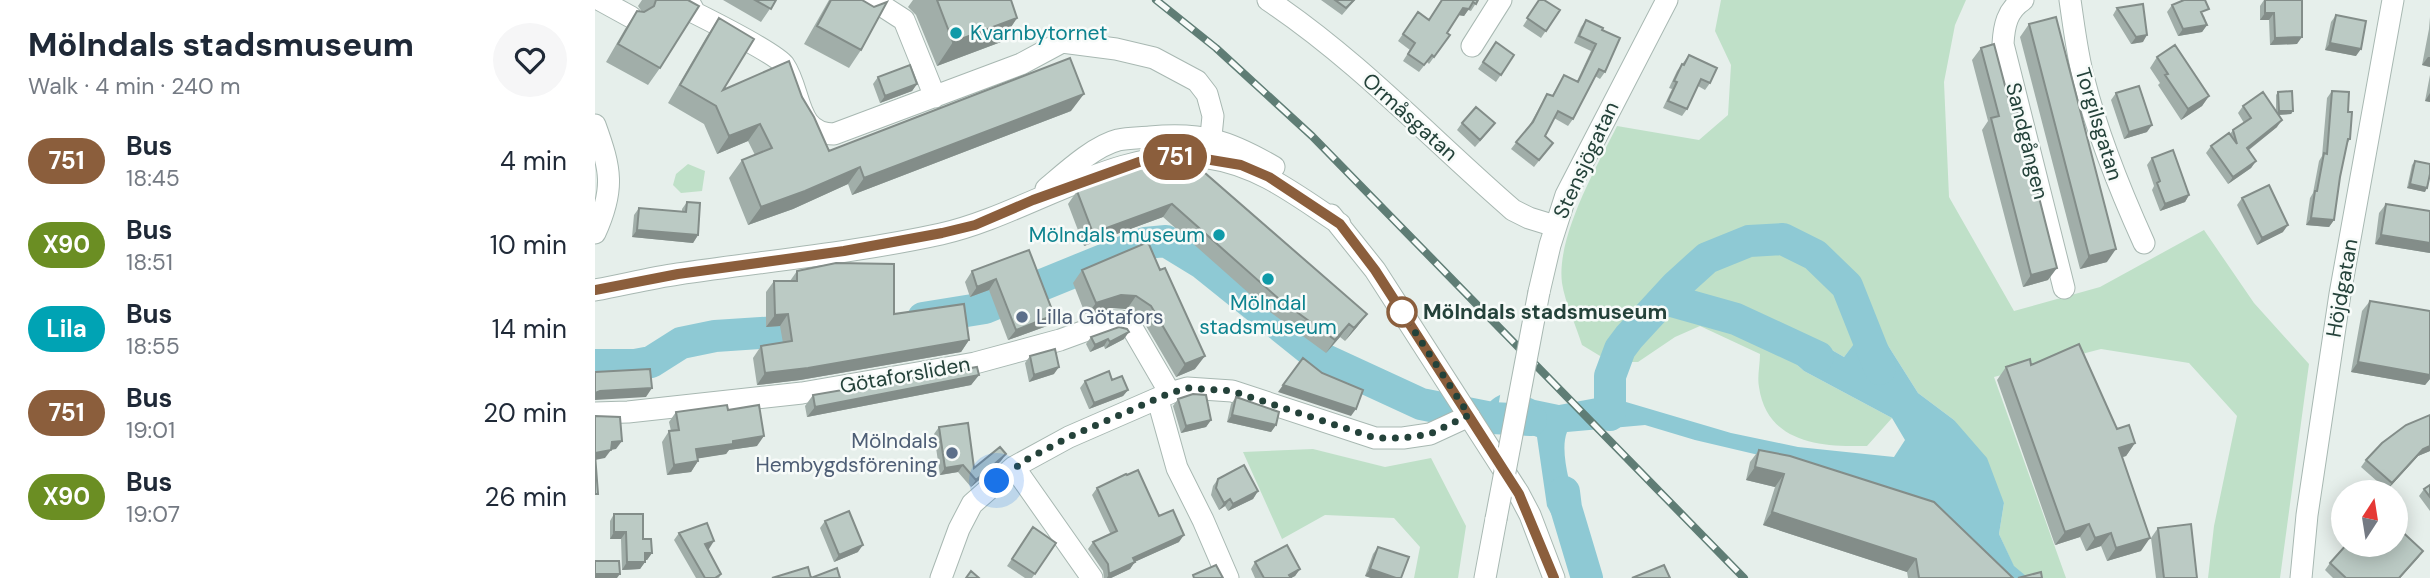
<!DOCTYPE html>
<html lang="en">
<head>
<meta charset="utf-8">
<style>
	body { margin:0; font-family:"DM Sans",sans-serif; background:#f6f6f7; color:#1f2937; height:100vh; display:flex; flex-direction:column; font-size:26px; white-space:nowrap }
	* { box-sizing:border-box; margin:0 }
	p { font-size:23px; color:#747a83 }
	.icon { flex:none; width:38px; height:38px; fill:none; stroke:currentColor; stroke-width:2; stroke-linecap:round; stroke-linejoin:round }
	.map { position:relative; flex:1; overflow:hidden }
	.side { display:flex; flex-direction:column; background:#fff; width:595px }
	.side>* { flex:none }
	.badge { padding:0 14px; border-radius:23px; font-size:24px; line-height:46px }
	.needle { width:46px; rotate:12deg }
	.fabs { position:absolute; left:1736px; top:480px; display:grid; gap:14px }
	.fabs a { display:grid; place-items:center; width:77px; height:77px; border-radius:50%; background:#fff; box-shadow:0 4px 18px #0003; font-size:35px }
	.you { position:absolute; width:35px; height:35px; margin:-18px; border:5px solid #fff; border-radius:50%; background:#1a73e8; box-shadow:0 0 0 10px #1a73e833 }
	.map>.badge { position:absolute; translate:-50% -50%; box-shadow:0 0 0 4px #fff }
	.round { display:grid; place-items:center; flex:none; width:74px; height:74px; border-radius:37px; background:#f6f6f7 }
	.overview { display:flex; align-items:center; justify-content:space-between; height:119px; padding:0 28px }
	h1 { font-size:33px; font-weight:800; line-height:52px }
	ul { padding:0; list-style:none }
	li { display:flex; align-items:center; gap:21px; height:84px; padding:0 28px }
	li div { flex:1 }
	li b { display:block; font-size:26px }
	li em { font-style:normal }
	li .badge { min-width:77px; font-weight:700; text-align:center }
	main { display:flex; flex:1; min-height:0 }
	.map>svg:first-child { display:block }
</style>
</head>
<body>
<main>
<section class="side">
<div class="overview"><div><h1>Mölndals stadsmuseum</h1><p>Walk · 4 min · 240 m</p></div><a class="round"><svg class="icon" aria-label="heart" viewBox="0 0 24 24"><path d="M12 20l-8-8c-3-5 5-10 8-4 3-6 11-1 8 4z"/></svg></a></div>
<ul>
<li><span class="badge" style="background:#8b5e3c;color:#fff">751</span><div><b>Bus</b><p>18:45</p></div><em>4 min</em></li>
<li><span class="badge" style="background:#6b8e23;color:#fff">X90</span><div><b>Bus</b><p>18:51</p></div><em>10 min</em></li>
<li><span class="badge" style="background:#00a3b4;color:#fff">Lila</span><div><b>Bus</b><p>18:55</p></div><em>14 min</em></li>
<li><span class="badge" style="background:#8b5e3c;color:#fff">751</span><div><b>Bus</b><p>19:01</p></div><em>20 min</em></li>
<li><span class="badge" style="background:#6b8e23;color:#fff">X90</span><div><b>Bus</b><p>19:07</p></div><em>26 min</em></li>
</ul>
</section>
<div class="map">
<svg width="1835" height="578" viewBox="0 0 1835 578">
	<rect width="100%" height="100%" fill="#e6efeb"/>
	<!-- green -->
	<path fill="#bfe0c8" d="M1126,0h245l-11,25 -11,57 5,115 65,114 86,-24 104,-57 50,73 55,61 -29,214h-72l6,-52 23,-110 -48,-53 -88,-14 -107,28 72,201h-39l-13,-11 -15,-33 5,-31 -50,-83 -36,-27 -36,-57 -15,-8 -23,29 -33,-19 -26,-5 -10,12 29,26 88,47 -25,28c-46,1 -100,-3 -108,-59 -2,-10 1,-22 1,-33l-60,-28 -25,11 -37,25h-28l-28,-17c-6,-20 -17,-42 -20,-62 -6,-46 35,-117 55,-157l82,14 29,-25 3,-50 -16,-34z
		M93,164l17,7 -3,20 -21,2 -8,-8 3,-11z
		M718,449l72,18 46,-9 35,68 -8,52h-44l6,-31 -26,-29 -69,-3 -43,24 -39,-87z"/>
	<!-- water -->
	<path fill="#8ec9d4" d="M1272,327l15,9 36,57 36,27 33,38 17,45 -5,31 15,32 12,10 -4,2h-25l-200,-114 -102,-24 -50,-15 -78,7c-9,22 8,69 14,92l-14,19 -20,-37 -10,-69 -46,-17 -6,-8c4,-15 15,-17 28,-22l22,10 24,5 43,-8 24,5 105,31 67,14 96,10 11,-17 -13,-22 -88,-47 -29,-26 10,-13 26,6 33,19z"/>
	<!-- pier -->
	<path fill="#e6efeb" d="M919,387l16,7 -7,42 -28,-11 6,-35z"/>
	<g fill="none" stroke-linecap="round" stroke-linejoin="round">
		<!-- river -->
		<path stroke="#8ec9d4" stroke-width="32" d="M1070,299l71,20 82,38
			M328,318l62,-10 160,-65 21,-2 36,22 117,94 102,47 71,14 39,2
			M0,365h40l16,-3 30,-19 34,-7 108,-7
			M1015,415v-39l10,-27 9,-12 47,-51 31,-28 42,-17 34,-2 32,16 32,31 33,83
			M969,492l2,16 21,70"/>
		<defs>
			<path id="minor" d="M5,0l31,17
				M93,0l7,13c16,8 83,42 89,52 18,26 11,69 50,69l187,-70 41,-22 54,7 38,9 43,23 10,13 6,22 -4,40
				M278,0l31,20 31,77
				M673,0c90,60 164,140 245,210l16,8 26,8
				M1428,0c-16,10 -19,26 -20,44l61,244
				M1475,0c4,27 7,54 14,80 14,56 36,110 60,163
				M877,46l29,-46
				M0,125c16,44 20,64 0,108
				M563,400l19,68 26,52 25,58
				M0,413l33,-1 174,-19 173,-30 85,-23 52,-19h9l10,5 39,67
				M419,467l78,111
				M346,578l18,-49 13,-25 42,-37 55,-30 101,-44 17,-5 45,3 143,47h28l27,-4 39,-18
				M1706,578l6,-63 33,-221 53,-294"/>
			<path id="tertiary" d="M451,189c19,-16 48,-43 72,-49 10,-2 22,-2 32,-3 53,-5 79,4 124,30
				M736,215l44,55 144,224 11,21 24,63
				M0,290c28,-5 55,-12 83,-16 88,-13 176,-21 263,-40 86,-19 177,-89 268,-76 50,7 90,39 131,66
				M944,292l11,-47 16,-50 101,-195
				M890,578l11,-59"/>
		</defs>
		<!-- minor casing -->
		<use href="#minor" stroke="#a8b8b2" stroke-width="23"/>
		<!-- tertiary casing -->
		<use href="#tertiary" stroke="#a8b8b2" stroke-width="23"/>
		<!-- minor -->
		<use href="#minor" stroke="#fff" stroke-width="21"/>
		<!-- tertiary -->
		<use href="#tertiary" stroke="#fff" stroke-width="21"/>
		<defs>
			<path id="rail" d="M561,0l60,48 96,88 432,442"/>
		</defs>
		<!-- rail casing -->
		<use href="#rail" stroke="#5f7d75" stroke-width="8"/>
		<!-- rail -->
		<use href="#rail" stroke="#f7fbf9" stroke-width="5" stroke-dasharray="16" stroke-linecap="butt"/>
		<defs>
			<path id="tertiary-bridge" d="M901,519l43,-227"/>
		</defs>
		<!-- tertiary-bridge casing -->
		<use href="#tertiary-bridge" stroke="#a8b8b2" stroke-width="23" stroke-linecap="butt"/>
		<!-- tertiary-bridge -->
		<use href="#tertiary-bridge" stroke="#fff" stroke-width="21"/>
	</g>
	<!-- wall -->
	<path fill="#a1aea9" d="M47,0h46l-28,68 -12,17 -42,-23 19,-33 12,-18 5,1 -4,-6z
		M128,0h53l-15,22z
		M234,0h33l-1,50 -12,18 -45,-24z
		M318,0h98l6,18 -16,24 -64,24 -21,-51 -8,-8z
		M726,0h34l-13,15z
		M846,0h37l-7,11 -3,-1 -4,6 -5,-1 -12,18 3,2 -21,29 -2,-2 -8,10 -16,-11 7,-11 -12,-9 20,-29 11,8z
		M944,0l21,10 -19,28 -18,-12z
		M1669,0h38l-5,44 -27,1 -1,-25h-9v-14z
		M1577,5l32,11 3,9 -5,7 -24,4 -11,-24z
		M1522,8l26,34 -12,2 -18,-29z
		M1741,15l20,41 -31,-6 6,-28z
		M1835,17v50l-8,-2 7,-36z
		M124,18l4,72 79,7 27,54 242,-40 -219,84 -4,-11 -55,25 -45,16 -19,-47 13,-18 13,-5 -7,-14 -31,13 -13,-30 -36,-21 39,-67z
		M991,20l16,10 3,42 -5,7 -5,-3 -22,43 -5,7 -14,-8 -9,18 8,7 -19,24 -23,-18 18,-23 18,-32 5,2 12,-21 13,6 14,-30 -17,-8 7,-16z
		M1434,24l78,238 -27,7 -60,-232z
		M901,42l18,13 -18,27 -18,-13z
		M1386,48l67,232 -25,7 -41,-157 6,-9 -16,-61z
		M1094,55l21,28 -5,7 -7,-4 -11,23 -5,7 -19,-8 9,-19 -3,-1 8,-17z
		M1562,57l52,39 -7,10 -21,14 -23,-35 2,-2 -10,-15z
		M1835,75v27l-5,-1z
		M283,77l39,7 -5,7 -32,12 -7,-19z
		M1737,91l16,21 2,27 -3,5 -7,33 -6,43 -5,7 -23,-2 4,-27 3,-5 6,-32 3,-5 5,-58z
		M1683,92l15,19 -2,3 -13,1 -1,12 -28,23 7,11 -5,7 -23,16 -22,-31 5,-7 19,-12 3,-4 11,-7 -6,-10 5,-7 33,6v-17z
		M1521,93l31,39 -23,7 -13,-39z
		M867,123l28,7 -15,17 -18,-17z
		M1557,158l37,37 -4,7 -25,9 -8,-21 2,-4 -7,-21z
		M1820,161l10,31 -18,-4 5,-23z
		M560,162l212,152 -10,13 -12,14 -5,-4 -14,16 -56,-41 -107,-95 -79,29 -16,-42 9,-13z
		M1647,198l41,34 -26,13 -20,-40z
		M92,202l11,33 -5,8 -61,-6 2,-22 5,-7 43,4v-3z
		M1791,204l44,7v42l-55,-9 4,-31z
		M553,242l47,127 -19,8 -34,-58 -15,-10 -15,-1 -26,8 -13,-33 9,-13z
		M434,250l25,65 -7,11 -39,14 -19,-50 -19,7 -5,-15 7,-11z
		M202,271l97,43 75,26 -8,12 -161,28 -43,5 -4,-27 8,-12 22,-3 -3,-17 -14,1v-35l8,-11h16z
		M1775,301l60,10v68l-5,6 -74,-13 11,-61z
		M496,337l33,2 -19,10 -1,-3 -14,6 -4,-8z
		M435,356l24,18 -25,8 -4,-19z
		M1436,365l86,64 18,14 -9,13 -4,1 19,94 -34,10 -6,-15 -15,5 -6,-14 -25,8 -58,-165 9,-13z
		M384,375l-8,10 -164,32 -2,-11 8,-11z
		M517,380l16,10 -5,6 -34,13 -9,-21 5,-7z
		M641,397l40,28 -5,7 -44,-10 4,-18z
		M583,399l33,21 -5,7 -25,6 -8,-27z
		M133,410l29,36 -28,4 -3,4 -29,4 1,3 -7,11 -24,3 -5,-33 7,-11h2l-2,-9 7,-10z
		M1835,415v36l-12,5 -31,34 -26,-23 5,-7z
		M344,427l35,41 27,-7 -30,26 -13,-15 -18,3 -6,-41z
		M1164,450l254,128h-105l-1,-6 -144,-47 12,-38 -29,-7 4,-18z
		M623,479l40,12 -5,8 -25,12 -3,-5 -6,4 -8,-15 2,-9z
		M1835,485v26l-11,-15 5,-7z
		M502,488l62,28 20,26 -45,20 -4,7 -19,9h-7l-1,-7 -15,-22 5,-7 18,-7 -19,-40z
		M19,514l29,25 9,14 -5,7h-2v2l-5,7 -18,1 -1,-31h-11v-18z
		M230,521l33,31 -24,10 -14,-34z
		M438,527l23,16 -24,35h-7l-18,-12z
		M1563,528l39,50h-41l-5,-40z
		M84,533l30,16h-1l13,25 -2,4h-23l-22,-38z
		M783,547l23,31h-30l-6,-2 8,-22z
		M1828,551l-23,27h-67l-8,-8 5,-7z
		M660,562l45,7 -5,7 -4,2h-36l-4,-9z"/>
	<!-- shaded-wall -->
	<path fill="#838d89" d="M868,8l6,1 -5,7 -6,-1z
		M1670,13h9l-5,7h-9z
		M422,18l-16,24 -64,24 16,-24z
		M1612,25l-5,7 -24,4 5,-7z
		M1552,35l-4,7 -12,2 5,-7z
		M1707,37l-5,7 -27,1 5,-7z
		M1735,43l31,6 -5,7 -31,-6z
		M1833,57h2v10l-8,-2z
		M322,84l-5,7 -32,12 5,-7z
		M1835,93v9l-5,-1z
		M489,94l-13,17 -219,84 12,-17z
		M1614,96l-7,10 -21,14 7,-11z
		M1684,111h14l-2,3 -15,1z
		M1687,120l-5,7 -35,28 5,-7z
		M165,124l-12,17 -31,13 12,-18z
		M1557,125l-5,7 -23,7 5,-7z
		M1661,161l-5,7 -23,16 5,-7z
		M265,167l-12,17 -55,25 -45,16 13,-18z
		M1815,184l17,4 -2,4 -18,-4z
		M1594,195l-4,7 -25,9 5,-7z
		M577,204l-9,13 -79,29 9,-13z
		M1716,218l23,2 -5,7 -23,-2z
		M1693,225l-5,7 -26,13 5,-7z
		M42,230l61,5 -5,8 -61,-6z
		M1786,235l49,8v10l-55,-9z
		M1521,249l-9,13 -27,7 9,-13z
		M1462,268l-9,12 -25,7 8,-12z
		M401,279l-7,11 -19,7 7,-10z
		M526,295l15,1 -9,13 -15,-1 -26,8 10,-13z
		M193,314l-8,12 -14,1 9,-12z
		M772,314l-10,13 -12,14 9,-13z
		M459,315l-7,11 -39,14 8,-10z
		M754,324l-9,13 -14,16 9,-13z
		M534,332l-5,7 -19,10 5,-7z
		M513,339l-4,7 -14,6 5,-7z
		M374,340l-8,12 -161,28 -43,5 8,-12z
		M610,356l-10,13 -19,8 9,-13z
		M1763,362l72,13v4l-5,6 -74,-13z
		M464,367l-5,7 -25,8 5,-7z
		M384,375l-8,10 -164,32 8,-10z
		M688,385l73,24 -5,7 -73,-24z
		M57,388l-6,9 -51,3v-7l5,-2z
		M533,390l-5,6 -34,13 5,-6z
		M637,415l44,10 -5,7 -44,-10z
		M616,420l-5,7 -25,6 5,-7z
		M169,436l-7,10 -28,4 -3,4 -37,6 7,-11 37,-8z
		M27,441l-6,8 -5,1 -6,8 -10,2v-7l17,-11z
		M1540,443l-9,13 -16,5 9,-13z
		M1835,446v5l-12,5 -31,34 5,-7 31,-34z
		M411,454l-5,7 -30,26 5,-7z
		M103,461l-7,11 -24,3 7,-10z
		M368,465l-5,7 -18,3 5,-7z
		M1160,467l29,7 -9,13 -29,-7z
		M663,491l-5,8 -25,12 5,-7z
		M635,499l-5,7 -6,4 5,-7z
		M1177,512l144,47 -9,13 -144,-47z
		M1494,524l-9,13 -25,8 10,-13z
		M19,532h12l-5,7h-11z
		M1516,533l-10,13 -15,5 9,-13z
		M589,535l-5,7 -51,23 5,-7z
		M1555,538l-9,13 -34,10 9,-13z
		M119,541l-5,8 -9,2 5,-7z
		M268,545l-5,7 -24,10 5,-7z
		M1828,551l-5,7 -18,20h-1z
		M50,553h7l-5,7h-7z
		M32,562h18l-5,7 -18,1z
		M540,562l-5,7 -19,9h-4l2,-4z
		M705,569l-5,7 -4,2 -2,-3z
		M775,569l26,9h-25l-6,-2z
		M0,574h25l-3,4h-22z"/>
	<!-- building -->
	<path fill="#bbcac4" stroke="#838d89" stroke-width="2" d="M61,0h32l11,6 -39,62 -42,-24 19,-33 7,1 10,-6z
		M160,0h21l-5,9z
		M236,0h31l12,7 13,-5 -26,48 -44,-24z
		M342,0h74l6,18 -64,24z
		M740,0h19l-8,8z
		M847,0h36l-2,4 -3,-2 -4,7 -6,-1 -16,25 3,2 -16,22 -2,-2 -8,10 -16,-11 7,-11 -12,-9 15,-22 11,8z
		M944,0h5l16,10 -14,21 -19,-13z
		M1589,0h21l4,9 -8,3 6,13 -24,4 -11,-24z
		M1670,0h37v37l-27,1 -1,-25h-9z
		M1548,4l4,31 -11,2 -19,-29z
		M1741,15l30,6 -5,28 -31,-6z
		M1461,17l60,232 -27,7 -60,-232z
		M124,18l35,21 -31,51 66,-29 13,36 12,20 15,34 241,-93 14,36 -220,84 -4,-11 -55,24 -44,16 -19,-47 30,-12 -12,-24 -31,12 -13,-30 -36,-21z
		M991,20l17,8 -1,2 18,8 -15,34 -6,-3 -26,50 -15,-8 -13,25 8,7 -14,17 -23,-18 17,-20 14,-28 6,2 11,-21 14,7 18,-38 -17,-8z
		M901,42l18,13 -13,20 -18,-13z
		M1399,44l18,68 5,-1 40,157 -26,7 -40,-157 8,-2 -18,-68z
		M1580,45l34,51 -21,13 -23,-34 3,-1 -11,-17z
		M1094,55l28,13 -7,15 -9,-4 -14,30 -19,-8 9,-19 -3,-1 8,-17 2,1z
		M315,65l7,19 -32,12 -7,-19z
		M1544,86l13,39 -23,7 -13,-39z
		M1697,91l1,20h-14l-1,-19z
		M1737,91l17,1 -1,20h4l-2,27h-2l-8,38 -6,43 -23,-2 4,-27h2l7,-38 3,1z
		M1668,92l19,28 -35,28 9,13 -23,16 -22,-31 18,-13 8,11 -4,-14 18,-12 -8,-12z
		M881,107l19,16 -15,17 -18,-17z
		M1578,150l16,45 -24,9 -8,-21 3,-2 -8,-23z
		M586,161l17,6 169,147 -13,14 -5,-4 -14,16 -56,-41 -107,-95 -79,29 -16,-42 78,-29z
		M1820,161l15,3v10l-3,14 -17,-4z
		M1674,185l19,40 -26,13 -20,-40z
		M92,202l13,1 -2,32 -61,-5 2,-22 47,4z
		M1791,204l44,7v32l-49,-8z
		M553,242l12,28 5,-2 40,88 -20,8 -34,-58 -15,-10 -15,-1 -25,8 -14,-33z
		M434,250l25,65 -38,15 -20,-51 -19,8 -5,-16z
		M241,263l58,1v50l70,-10 5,36 -161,28 -43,5 -4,-27 31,-5 -4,-27 -13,1 -1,-34h23v-10z
		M1775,301l60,10v64l-72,-13z
		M524,327l8,2 2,3 -19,10 -2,-3 -13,6 -4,-8z
		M1484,344l38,85 12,-4 6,18 -16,5 31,90 -34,10 -5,-15 -16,5 -6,-14 -24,8 -59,-165 24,-8 1,6z
		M460,349l4,18 -25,8 -4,-19z
		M708,358l19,15 41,17 -7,19 -73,-24z
		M382,367l2,8 -164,32 -2,-12z
		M55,369l2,19 -52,3 -5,2v-21z
		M514,371l3,9 10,-4 6,14 -34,13 -9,-22z
		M598,394l13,1 5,25 -25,6 -8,-27z
		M641,397l43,15 -3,13 -44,-10z
		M132,405l1,5 31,-5 5,31 -31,5v3l-37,5 2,12 -24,4 -5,-34 10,-1 -3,-18z
		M1835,415v31l-7,3 -31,34 -26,-23 16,-17 24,-18z
		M0,416l25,1 2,24 -10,1 -1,8 -16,3z
		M373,423l6,45 26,-21 6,7 -30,26 -13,-15 -18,3 -6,-41z
		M1164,450l31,6 144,46 79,76h-94l-3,-19 -144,-47 12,-38 -29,-7z
		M0,454l3,40h-3z
		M649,465l14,26 -25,13 -3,-5 -6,4 -8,-15 2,-9z
		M543,470l21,46 14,-6 11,25 -51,23 2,4 -26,12 -1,-10 -15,-22 24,-11 -20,-43 29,-14 1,1z
		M1835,485v12l-6,-8z
		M254,511l14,34 -24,10 -14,-34z
		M19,514h29v25h8l1,14h-7v9h-18l-1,-30h-12z
		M112,523l7,18 -9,3 16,30 -6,4h-10l-26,-45z
		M1596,524l6,54h-33l-6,-50z
		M1801,526l27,25 -24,27h-53l-16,-15 17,-19h49z
		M438,527l23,16 -21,31 -23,-15z
		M692,545l13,24 -11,6 2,3h-27l-9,-16z
		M783,547l31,10 -8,21h-5l-26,-9z
		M0,561h24l1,13h-25z
		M621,565l7,13h-29l-1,-3z
		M1069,565l6,13h-38z
		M213,567l3,11 26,-10 3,10h-68z
		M376,571l8,7h-13z
		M1446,572l1,6h-24z"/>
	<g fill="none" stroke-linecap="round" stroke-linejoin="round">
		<defs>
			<path id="line" d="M0,290l83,-16 166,-23 98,-18 33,-8 58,-25 106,-38 26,-4 28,-1 48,8 28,12 71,47 35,46 144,224 35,84"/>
		</defs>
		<!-- line casing -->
		<use href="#line" stroke="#fff" stroke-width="16"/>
		<!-- line -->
		<use href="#line" stroke="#8b5e3c" stroke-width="10"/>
		<!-- walk -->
		<path stroke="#24423a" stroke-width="7" stroke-dasharray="0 12.6" d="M402,481l29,-21 43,-23 101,-44 18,-5 44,3 143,47h28l27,-4 39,-19 -67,-103"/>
	</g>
	<!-- markers -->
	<g fill="#0f9aa8" stroke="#f7fbf9" stroke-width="2.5">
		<circle cx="361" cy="33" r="7"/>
		<circle cx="624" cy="235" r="7"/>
		<circle cx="673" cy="279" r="7"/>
	</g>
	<circle fill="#fff" stroke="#8b5e3c" stroke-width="3.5" cx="807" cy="312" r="14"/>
	<g fill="#5c6f8a" stroke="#f7fbf9" stroke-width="2.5">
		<circle cx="427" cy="317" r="7"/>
		<circle cx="357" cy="453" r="7"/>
	</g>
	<g text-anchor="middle" stroke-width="5" stroke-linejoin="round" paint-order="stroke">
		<!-- culture labels -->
		<g font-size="21" fill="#0d838f" stroke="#f7fbf9" text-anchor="start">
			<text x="375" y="40">Kvarnbytornet</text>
			<text x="610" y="242" text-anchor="end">Mölndals museum</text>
			<text x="673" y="310" text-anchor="middle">Mölndal<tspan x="673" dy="24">stadsmuseum</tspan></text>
		</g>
		<!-- street labels -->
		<g font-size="21" fill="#24423a" stroke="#f7fbf9">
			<text transform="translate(815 117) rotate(42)" y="7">Ormåsgatan</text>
			<text transform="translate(1504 124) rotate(73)" y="7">Torgilsgatan</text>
			<text transform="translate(1432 141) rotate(76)" y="7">Sandgången</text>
			<text transform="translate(991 160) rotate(-65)" y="7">Stensjögatan</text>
			<text transform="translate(1747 288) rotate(-80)" y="7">Höjdgatan</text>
			<text transform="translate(310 375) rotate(-10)" y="7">Götaforsliden</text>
		</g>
		<!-- stop labels -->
		<g font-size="21" font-weight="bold" fill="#24423a" stroke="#f7fbf9" text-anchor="start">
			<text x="828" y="319">Mölndals stadsmuseum</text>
		</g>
		<!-- service labels -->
		<g font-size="21" fill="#4e5e75" stroke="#f7fbf9" text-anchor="start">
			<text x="441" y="324">Lilla Götafors</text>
			<text x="343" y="448" text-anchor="end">Mölndals<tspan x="343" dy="24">Hembygdsförening</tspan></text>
		</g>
	</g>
</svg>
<div class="fabs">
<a><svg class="needle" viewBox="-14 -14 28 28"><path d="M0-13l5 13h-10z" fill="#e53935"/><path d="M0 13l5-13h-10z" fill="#747a83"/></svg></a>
</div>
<div class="you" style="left:402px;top:481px"></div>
<b class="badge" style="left:580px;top:157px;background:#8b5e3c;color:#fff">751</b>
</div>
</main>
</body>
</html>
